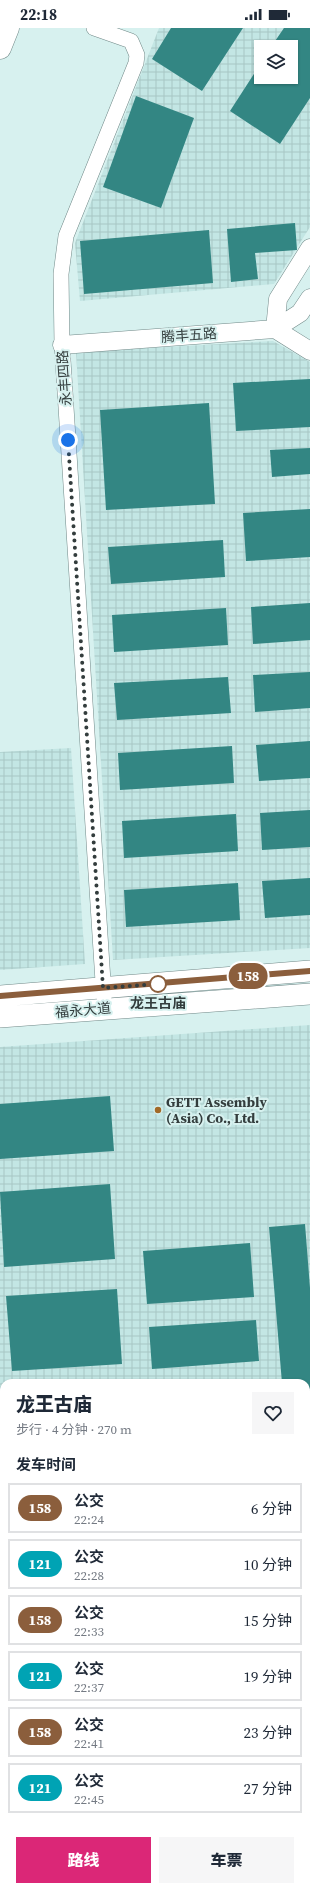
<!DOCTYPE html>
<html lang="zh">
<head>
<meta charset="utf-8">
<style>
	body { margin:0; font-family:"Source Serif 4","Noto Sans SC",serif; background:#f6f6f7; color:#1f2937; height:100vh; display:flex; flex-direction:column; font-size:15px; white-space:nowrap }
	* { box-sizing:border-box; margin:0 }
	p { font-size:13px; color:#747a83 }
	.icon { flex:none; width:22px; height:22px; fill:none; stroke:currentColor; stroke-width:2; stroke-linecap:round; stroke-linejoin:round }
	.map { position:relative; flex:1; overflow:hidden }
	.drawer { position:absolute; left:0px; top:1351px; width:310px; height:512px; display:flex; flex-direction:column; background:#fff; border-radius:12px 12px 0 0; box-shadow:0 1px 3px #0004 }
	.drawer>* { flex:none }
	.badge { padding:0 8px; border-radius:13px; font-size:14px; line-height:26px }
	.buttons { position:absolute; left:254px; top:12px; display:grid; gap:8px }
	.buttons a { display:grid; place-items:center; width:44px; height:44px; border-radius:0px; background:#fff; box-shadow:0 1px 3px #0004; font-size:20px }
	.you { position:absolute; width:20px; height:20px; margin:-10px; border:3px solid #fff; border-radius:50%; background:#1a73e8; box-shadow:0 0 0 6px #1a73e833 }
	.map>.badge { position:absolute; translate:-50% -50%; box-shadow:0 0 0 2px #fff }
	h2 { padding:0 16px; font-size:15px; line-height:36px }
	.round { display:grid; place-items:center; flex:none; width:42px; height:42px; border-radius:0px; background:#f6f6f7 }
	.headline { display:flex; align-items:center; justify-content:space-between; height:68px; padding:0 16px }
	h1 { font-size:19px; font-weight:800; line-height:30px }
	.button { display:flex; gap:8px; margin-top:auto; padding:8px 16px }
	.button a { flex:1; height:46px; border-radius:0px; background:#db2777; color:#fff; font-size:16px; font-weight:800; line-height:46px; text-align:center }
	.button a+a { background:#f6f6f7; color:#1f2937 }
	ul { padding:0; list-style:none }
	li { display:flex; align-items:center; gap:12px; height:50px; margin:0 8px 6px; padding:0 8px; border:2px solid #e0e1e3; border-radius:0px }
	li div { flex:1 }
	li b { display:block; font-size:15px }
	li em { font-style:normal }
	li .badge { min-width:44px; font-weight:700; text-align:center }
	.status { display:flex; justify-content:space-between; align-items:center; height:28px; padding:0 20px; background:#fff; direction:ltr }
	.status svg { height:11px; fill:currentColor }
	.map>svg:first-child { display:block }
</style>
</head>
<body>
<div class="status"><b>22:18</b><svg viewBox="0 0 49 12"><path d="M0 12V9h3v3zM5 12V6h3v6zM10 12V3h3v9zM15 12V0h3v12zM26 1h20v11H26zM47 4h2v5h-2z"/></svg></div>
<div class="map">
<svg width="310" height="1863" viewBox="0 0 310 1863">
	<defs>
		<pattern id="industrial-grid" width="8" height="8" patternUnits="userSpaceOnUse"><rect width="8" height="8" fill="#c3e6e4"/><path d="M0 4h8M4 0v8" fill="none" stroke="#a8c6c4"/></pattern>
	</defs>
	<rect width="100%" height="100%" fill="#d7f1ef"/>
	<!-- industrial -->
	<path fill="url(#industrial-grid)" fill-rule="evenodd" d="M159,0h151v199l-36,57 -194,17 -5,-58zM261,19h30v30h-30z
		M273,313l37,21v586l-197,12 -37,-608z
		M71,720l14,216 -85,6v-218z
		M310,997v866h-310v-844zM4,1355h302v504h-302z"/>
	<!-- building -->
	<path fill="#338683" d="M171,0h72l-41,63 -50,-32z
		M284,0h26v70l-30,46 -50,-33 31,-48v14h30v-30h-20z
		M136,68l58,22 -33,90 -58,-21z
		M295,195l2,27 -42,3 3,26 -27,3 -4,-53z
		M209,202l4,53 -129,11 -4,-53z
		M310,351v48l-74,4 -3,-48z
		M209,375l6,101 -109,6 -6,-100z
		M310,420v26l-38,3 -2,-27z
		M310,481v48l-64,4 -3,-48z
		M223,512l2,37 -114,7 -3,-37z
		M310,575v37l-57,4 -2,-37z
		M226,580l2,37 -114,7 -2,-37z
		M310,644v36l-55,4 -2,-37z
		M228,649l3,36 -114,7 -3,-37z
		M310,713v37l-51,3 -3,-36z
		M232,718l2,37 -114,7 -2,-37z
		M310,782v37l-48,3 -2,-37z
		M236,786l2,37 -114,7 -2,-37z
		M310,850v37l-45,3 -3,-37z
		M238,855l2,37 -114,7 -2,-37z
		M110,1068l4,55 -114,8v-55z
		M110,1156l5,75 -111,8 -4,-75z
		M305,1196l5,64v111h-4v-16h-24l-13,-156z
		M250,1215l4,54 -107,7 -4,-53z
		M117,1261l5,75 -110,7 -6,-75z
		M256,1292l3,41 -107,8 -3,-42z
		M310,1438v25l-4,1v-25z
		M4,1468v109l-4,1v-109z
		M310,1490v46h-4v-45z
		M0,1606h4v109h-4z
		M0,1742h4v109h-4z"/>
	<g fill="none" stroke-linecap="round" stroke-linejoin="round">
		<defs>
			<path id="minor" d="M94,0l37,13 6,14 -1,8 -70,173 -5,38 1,71 42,652
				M306,1410l4,-1
				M0,1435h4
				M306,1562h4
				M0,1588l4,-1
				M306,1708l4,-1
				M295,1859v4"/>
			<path id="tertiary" d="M275,301l3,-30 32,-51
				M275,301l25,-16 10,-15
				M62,317l213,-16 35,22"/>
			<path id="secondary" d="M0,968l310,-25
				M0,989l310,-23"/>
			<path id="motorway" d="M0,20l8,-20"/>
		</defs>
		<!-- minor casing -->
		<use href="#minor" stroke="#718988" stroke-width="16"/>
		<!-- tertiary casing -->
		<use href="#tertiary" stroke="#718988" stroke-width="19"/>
		<!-- secondary casing -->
		<use href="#secondary" stroke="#718988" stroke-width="22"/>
		<!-- motorway casing -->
		<use href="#motorway" stroke="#718988" stroke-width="23"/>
		<!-- minor -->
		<use href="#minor" stroke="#fff" stroke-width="15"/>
		<!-- tertiary -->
		<use href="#tertiary" stroke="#fff" stroke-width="18"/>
		<!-- secondary -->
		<use href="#secondary" stroke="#fff" stroke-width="21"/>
		<!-- motorway -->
		<use href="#motorway" stroke="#fff" stroke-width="22"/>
	</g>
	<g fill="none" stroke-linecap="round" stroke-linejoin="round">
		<defs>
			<path id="line" d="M0,968l310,-25"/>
		</defs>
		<!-- line casing -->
		<use href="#line" stroke="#fff" stroke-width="9"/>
		<!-- line -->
		<use href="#line" stroke="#8b5e3c" stroke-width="6"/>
		<!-- walk -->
		<path stroke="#333d3d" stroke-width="4" stroke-dasharray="0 7.2" d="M68,412l35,548 55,-4"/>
	</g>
	<!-- markers -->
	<circle fill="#fff" stroke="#8b5e3c" stroke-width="2" cx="158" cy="956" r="8"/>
	<circle fill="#a26a27" stroke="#d7f1ef" stroke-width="1.5" cx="158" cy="1082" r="4"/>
	<g text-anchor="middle" stroke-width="4" stroke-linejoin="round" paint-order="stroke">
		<!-- street labels -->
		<g font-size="14" fill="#333d3d" stroke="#d7f1ef">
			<text transform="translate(189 307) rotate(-4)" y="5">腾丰五路</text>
			<text transform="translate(64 350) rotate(-94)" y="5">永丰四路</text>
			<text transform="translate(83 982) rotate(-5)" y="5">福永大道</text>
		</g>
		<!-- stop labels -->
		<g font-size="14" font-weight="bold" fill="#333d3d" stroke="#d7f1ef">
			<text x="158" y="980">龙王古庙</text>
		</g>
		<!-- poi labels -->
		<g font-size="14" font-weight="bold" fill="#333d3d" stroke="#d7f1ef" text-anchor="start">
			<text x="166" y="1079">GETT Assembly<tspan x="166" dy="16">(Asia) Co., Ltd.</tspan></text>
		</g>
	</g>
</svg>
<div class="buttons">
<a><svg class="icon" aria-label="layers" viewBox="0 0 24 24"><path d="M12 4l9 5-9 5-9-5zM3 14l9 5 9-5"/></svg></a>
</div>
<div class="you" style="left:68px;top:412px"></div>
<b class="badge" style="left:248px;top:948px;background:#8b5e3c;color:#fff">158</b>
<section class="drawer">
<div class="headline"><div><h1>龙王古庙</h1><p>步行 · 4 分钟 · 270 m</p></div><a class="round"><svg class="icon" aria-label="heart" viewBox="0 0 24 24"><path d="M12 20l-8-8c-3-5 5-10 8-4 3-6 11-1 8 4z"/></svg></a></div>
<h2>发车时间</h2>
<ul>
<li><span class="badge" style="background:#8b5e3c;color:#fff">158</span><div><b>公交</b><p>22:24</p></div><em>6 分钟</em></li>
<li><span class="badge" style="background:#00a3b4;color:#fff">121</span><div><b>公交</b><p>22:28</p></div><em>10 分钟</em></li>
<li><span class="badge" style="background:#8b5e3c;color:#fff">158</span><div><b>公交</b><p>22:33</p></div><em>15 分钟</em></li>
<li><span class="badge" style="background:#00a3b4;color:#fff">121</span><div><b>公交</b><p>22:37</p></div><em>19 分钟</em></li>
<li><span class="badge" style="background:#8b5e3c;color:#fff">158</span><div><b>公交</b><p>22:41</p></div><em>23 分钟</em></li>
<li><span class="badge" style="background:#00a3b4;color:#fff">121</span><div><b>公交</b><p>22:45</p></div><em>27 分钟</em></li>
</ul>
<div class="button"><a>路线</a><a>车票</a></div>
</section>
</div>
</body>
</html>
